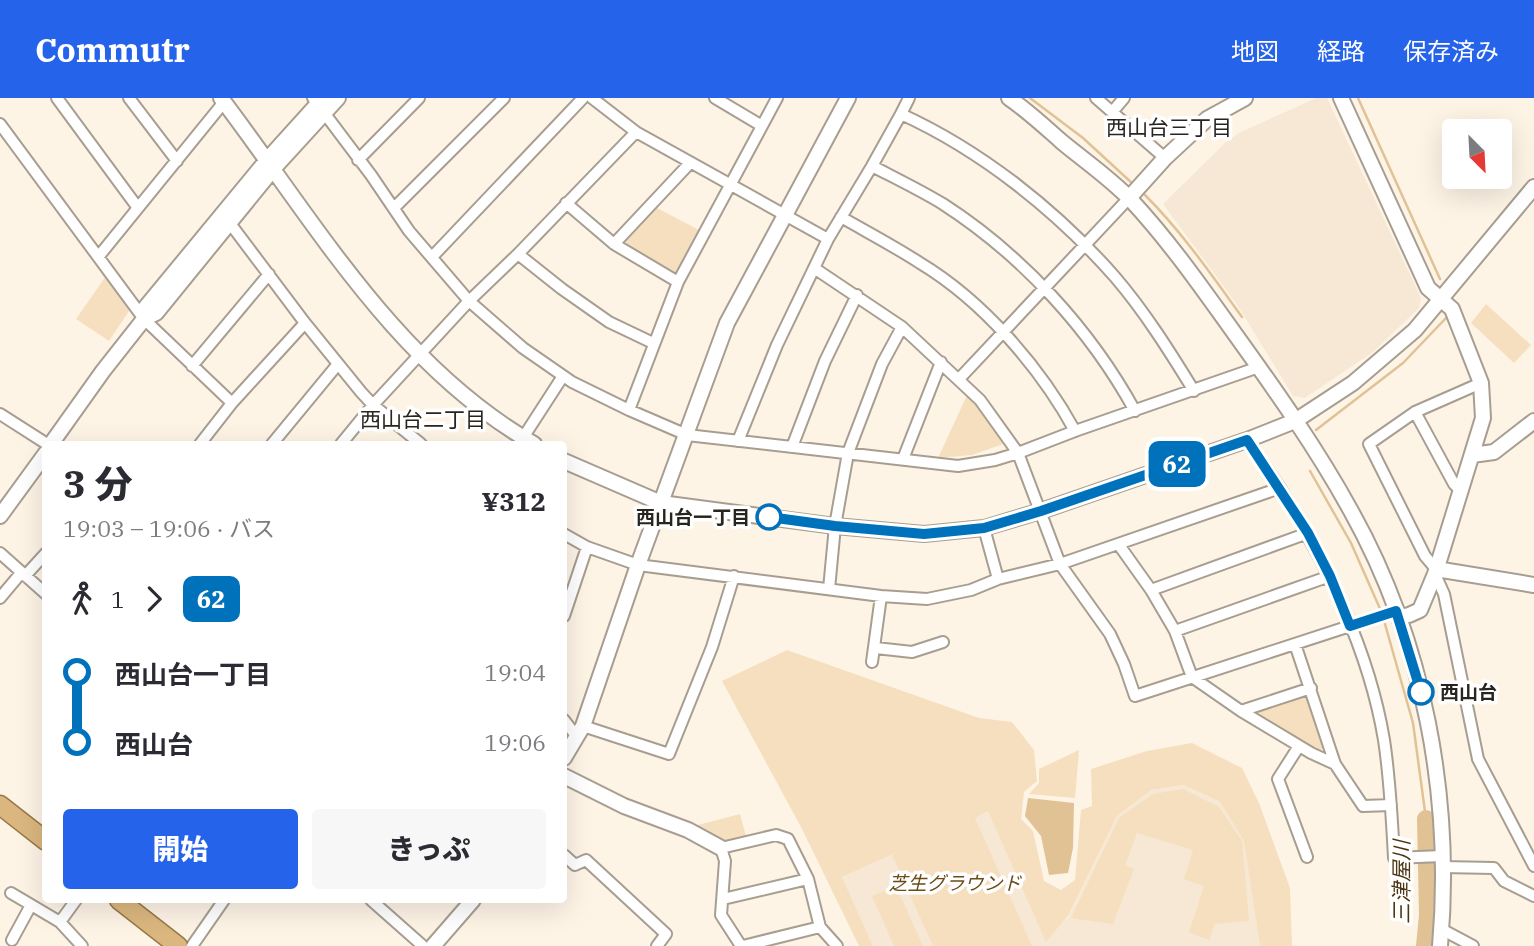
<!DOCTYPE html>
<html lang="ja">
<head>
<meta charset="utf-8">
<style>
	body { margin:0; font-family:"IBM Plex Serif","Noto Sans JP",serif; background:#f7f7f7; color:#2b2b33; height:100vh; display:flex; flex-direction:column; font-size:26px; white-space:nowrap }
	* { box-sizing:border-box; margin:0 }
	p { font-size:23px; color:#7c7c81 }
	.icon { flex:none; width:38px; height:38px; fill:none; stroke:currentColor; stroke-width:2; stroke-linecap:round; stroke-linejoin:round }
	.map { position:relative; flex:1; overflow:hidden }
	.sheet { position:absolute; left:42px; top:343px; width:525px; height:462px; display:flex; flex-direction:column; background:#fff; border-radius:7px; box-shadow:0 7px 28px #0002 }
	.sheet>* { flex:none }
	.badge { padding:0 14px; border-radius:10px; font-size:24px; line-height:46px }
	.needle { width:46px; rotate:156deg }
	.tools { position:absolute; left:1442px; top:21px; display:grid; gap:14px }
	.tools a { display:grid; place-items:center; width:70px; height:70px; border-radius:7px; background:#fff; box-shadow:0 7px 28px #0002; font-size:35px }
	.map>.badge { position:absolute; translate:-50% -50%; box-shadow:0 0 0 4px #fff }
	.legs { display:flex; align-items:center; gap:10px; height:77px; padding:0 21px; font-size:23px }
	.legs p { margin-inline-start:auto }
	.summary { display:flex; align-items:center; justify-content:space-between; height:119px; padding:0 21px }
	h1 { font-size:38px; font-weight:800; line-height:52px }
	.button { display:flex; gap:14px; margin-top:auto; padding:14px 21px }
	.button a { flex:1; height:80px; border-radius:7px; background:#2563eb; color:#fff; font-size:28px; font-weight:800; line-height:80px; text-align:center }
	.button a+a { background:#f7f7f7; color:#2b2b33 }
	ul { padding:0 21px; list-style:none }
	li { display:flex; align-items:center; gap:24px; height:70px; font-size:26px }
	li i { display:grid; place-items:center; width:10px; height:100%; margin:0 9px; background:currentColor }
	li i::after { content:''; width:18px; height:18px; margin:-9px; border:5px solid; border-radius:50%; background:#fff }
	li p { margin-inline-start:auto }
	li:first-child i { background:linear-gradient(#0000 50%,currentColor 0) }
	li:last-child i { background:linear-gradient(currentColor 50%,#0000 0) }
	header { display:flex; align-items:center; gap:42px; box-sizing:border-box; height:98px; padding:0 35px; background:#2563eb; color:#fff }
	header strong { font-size:33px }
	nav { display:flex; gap:38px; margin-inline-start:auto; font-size:24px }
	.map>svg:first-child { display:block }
</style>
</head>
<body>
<header>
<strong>Commutr</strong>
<nav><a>地図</a><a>経路</a><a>保存済み</a></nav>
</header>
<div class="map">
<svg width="1534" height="848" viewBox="0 0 1534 848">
	<rect width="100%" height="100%" fill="#fdf4e6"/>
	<!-- built -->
	<path fill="#f6e8d4" d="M1316,0h11l94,200 -2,10 -46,44 -68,46 -12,-2 -55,-90 -75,-102 62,-61 14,-10z
		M1184,687l36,17 25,39 15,105h-387l-31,-69 147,-66 57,130 22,-24 49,-101 34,-26z"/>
	<!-- green -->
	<path fill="#f6dfbe" d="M655,109l46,24 -25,46 -53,-31v-5z
		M106,178l23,35 -20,30 -33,-22z
		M1486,206l45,41 -17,18 -43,-40z
		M968,295l38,50 -34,12 -34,3z
		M787,552l192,68 33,4 22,28 3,31 -13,11 -3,27 12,12 11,50 17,9 14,-10 6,-70 11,-4 -1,-37 56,-18 45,-8 50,25 17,35 31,85 2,58h-32l-16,-105 -24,-39 -36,-17 -33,5 -34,26 -49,100 -22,26 -58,-131 -13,7 57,128h-99l-41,-91 17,-8 -67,30 31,69h-14l-57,-117 -80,-148z
		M1308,596l18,53 -8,4 -5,-1 -54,-34v-6z
		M1079,652l-4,48 -46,-4 10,-11v-14z
		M1183,691l36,18 23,34 7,80 -34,3 -6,16 -20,-8 15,-46 -20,-7 9,-29 -56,-17 -12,32 9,4 -21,55 -42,-6 48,-100 34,-24z
		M740,716l6,22 -27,6 -25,-16z
		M896,788l27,60h-29l-22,-50z"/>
	<!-- water -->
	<path fill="#e1c295" d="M1028,700l46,5 -1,45 -5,25 -19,2 -8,-39 -16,-20z"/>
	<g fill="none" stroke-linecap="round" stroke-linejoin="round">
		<!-- stream -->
		<path stroke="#e1c295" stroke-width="2.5" d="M1030,0l53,40 50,46
			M1358,0l82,181
			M1145,97c37,37 66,79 97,122
			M1316,332l87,-67 44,-46
			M1310,373l41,72 30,68
			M1383,519l30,106 13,96"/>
		<!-- river -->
		<path stroke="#e1c295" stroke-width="18" d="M1425,848l3,-31 -2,-96"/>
		<defs>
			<path id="minor" d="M57,0l81,110
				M129,0l48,63
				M313,0l58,77 38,56 60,70 -96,104 -32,39
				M592,0l44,34 192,107
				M715,0l47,28 15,-28
				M1096,0l69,60
				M1113,13l11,-13
				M901,16l8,-16
				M0,26l144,195 88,84 -32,41
				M636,34l-118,122 -49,47 54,47 49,34 57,28 58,25 271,31 37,-6 23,-7 57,-22 184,-64
				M358,62l61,-62
				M872,68l29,-52c81,37 156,97 214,163 30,35 55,75 79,114
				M566,105l48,41 64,38
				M394,110l110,-110
				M841,119c26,15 53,29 79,46 63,38 120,104 155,168
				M229,124l76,101 56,69 12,13 48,39
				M614,146l76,-81
				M518,156l44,35 47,33 44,21
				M99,158l125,-154
				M432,159l151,-159
				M814,170l88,59 78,73 38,53 42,111 220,-76 -33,-48
				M192,268l77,-92
				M959,281l170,-181
				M232,305l73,-80
				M629,312l49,-128 84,-156
				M1415,314l39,72 5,5
				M0,316l47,30
				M738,343l39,-96 51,-106 44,-73c23,12 48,24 71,38 79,51 147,125 192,207
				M272,346l66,-80
				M519,346l44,-68
				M792,349l33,-86 32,-66
				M903,361l38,-97
				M1280,390c47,77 89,162 104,252 6,39 8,79 10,118l48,-2
				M984,430l14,51
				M564,436l23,13 51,18 243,31 46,3 44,-9 27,-11 62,-15 50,70 14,30 11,32 261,-85
				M1119,447l32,45 24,41 17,46 49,34 70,42 24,11
				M0,455l46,41
				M1436,471l-11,-13 -56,-112 46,-32 66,-29
				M1435,476l9,20 34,165 56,107
				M25,478l21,-23
				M829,491l6,-63 13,-73 34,-89 20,-37
				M1151,492l157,-57
				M0,500l21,-25
				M564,518l23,-69
				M1175,533l155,-55
				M1295,546l40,120 28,42 28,-1
				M876,550l36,4 31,-10
				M872,564l9,-66
				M1241,613l70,-23
				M564,622l13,17
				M583,628l86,28 43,-107 22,-71
				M1299,648l-21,33 29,78
				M564,757l11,10 11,-5 80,74 -9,12
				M1442,769l52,1 10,13 30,15
				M11,795l49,29 22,24
				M723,801l85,-20
				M371,802l52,46
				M60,824l16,-22
				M1441,831l32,17
				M12,842l19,-35
				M192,848l32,-46
				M741,848l-20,-31 4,-54 -4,-13 55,-13 12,4 20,40 12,48 17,19
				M743,848l77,-19"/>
			<path id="tertiary" d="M221,0c94,124 175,267 313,346
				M1009,0c19,13 36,29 53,44 23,19 49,37 69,58 39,42 71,88 104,134 41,57 82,115 116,177 73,131 102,286 89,435
				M1341,0l87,190 24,21 29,74 2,35 -48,156 -15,36 -11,5 -10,2
				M1129,100l36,-40 42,-39 38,-21
				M144,221l1,-11 122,-148 56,-62
				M51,346l52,-73 41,-52 12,-6 118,-145 64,-70
				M1472,357l22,-3 40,-31
				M564,363l97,42 174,23 89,8 60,-6 57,-17 206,-71 48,-19 58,-38 62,-53 119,-143
				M0,418l46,-63
				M1436,471l98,16
				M564,660l19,-32 55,-161 89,-242 121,-225
				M564,678l60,30 64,24 33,18
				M433,848l40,-46"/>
			<path id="trunk" d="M0,707l46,36
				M119,802l59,46"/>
		</defs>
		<!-- minor casing -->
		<use href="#minor" stroke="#a79e91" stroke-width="14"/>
		<!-- tertiary casing -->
		<use href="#tertiary" stroke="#a79e91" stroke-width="18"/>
		<!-- trunk casing -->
		<use href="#trunk" stroke="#967849" stroke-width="21"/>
		<!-- minor -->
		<use href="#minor" stroke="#fff" stroke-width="10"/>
		<!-- tertiary -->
		<use href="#tertiary" stroke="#fff" stroke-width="14"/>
		<!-- trunk -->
		<use href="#trunk" stroke="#dbb77f" stroke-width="18"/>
	</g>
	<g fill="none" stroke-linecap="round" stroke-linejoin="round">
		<defs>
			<path id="line-1" d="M769,419l66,9 89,8 60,-6 57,-17 206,-71 61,93 22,43 20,50 46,-15 25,81"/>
		</defs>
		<!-- line-1 casing -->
		<use href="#line-1" stroke="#fff" stroke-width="16"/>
		<!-- line-1 -->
		<use href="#line-1" stroke="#0072bc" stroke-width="10"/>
	</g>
	<!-- markers -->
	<g fill="#fff" stroke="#0072bc" stroke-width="3.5">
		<circle cx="769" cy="419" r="12"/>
		<circle cx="1421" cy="594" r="12"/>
	</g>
	<g text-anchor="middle" stroke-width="7" stroke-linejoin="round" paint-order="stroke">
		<!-- stop labels -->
		<g font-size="19" font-weight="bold" fill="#28241f" stroke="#fff" text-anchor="end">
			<text x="750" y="426">西山台一丁目</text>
			<text x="1440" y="601" text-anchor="start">西山台</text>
		</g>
		<!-- park labels -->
		<g font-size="19" font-style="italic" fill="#6b4c18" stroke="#fff">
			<text x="955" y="792">芝生グラウンド</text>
		</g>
		<!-- neighbourhood labels -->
		<g font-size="21" fill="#28241f" stroke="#fff">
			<text x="1169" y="37">西山台三丁目</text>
			<text x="423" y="329">西山台二丁目</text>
		</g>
		<!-- water labels -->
		<g font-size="21" font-style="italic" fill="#4c3612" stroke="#fff">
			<text transform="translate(1402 784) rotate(-90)" y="7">三津屋川</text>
		</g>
	</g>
</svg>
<div class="tools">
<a><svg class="needle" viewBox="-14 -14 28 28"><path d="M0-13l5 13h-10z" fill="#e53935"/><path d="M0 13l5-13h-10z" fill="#7c7c81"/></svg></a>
</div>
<b class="badge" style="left:1177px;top:366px;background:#0072bc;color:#fff">62</b>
<section class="sheet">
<div class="summary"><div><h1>3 分</h1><p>19:03 – 19:06 · バス</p></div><b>¥312</b></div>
<div class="legs"><svg class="icon" aria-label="walk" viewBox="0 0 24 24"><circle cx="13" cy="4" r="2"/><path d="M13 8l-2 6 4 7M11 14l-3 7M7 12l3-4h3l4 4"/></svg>1<svg class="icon" aria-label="forward" viewBox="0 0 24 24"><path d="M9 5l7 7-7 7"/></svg><b class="badge" style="background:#0072bc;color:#fff">62</b></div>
<ul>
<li><i style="color:#0072bc"></i><b>西山台一丁目</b><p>19:04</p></li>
<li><i style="color:#0072bc"></i><b>西山台</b><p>19:06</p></li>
</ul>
<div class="button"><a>開始</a><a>きっぷ</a></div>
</section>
</div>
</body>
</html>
